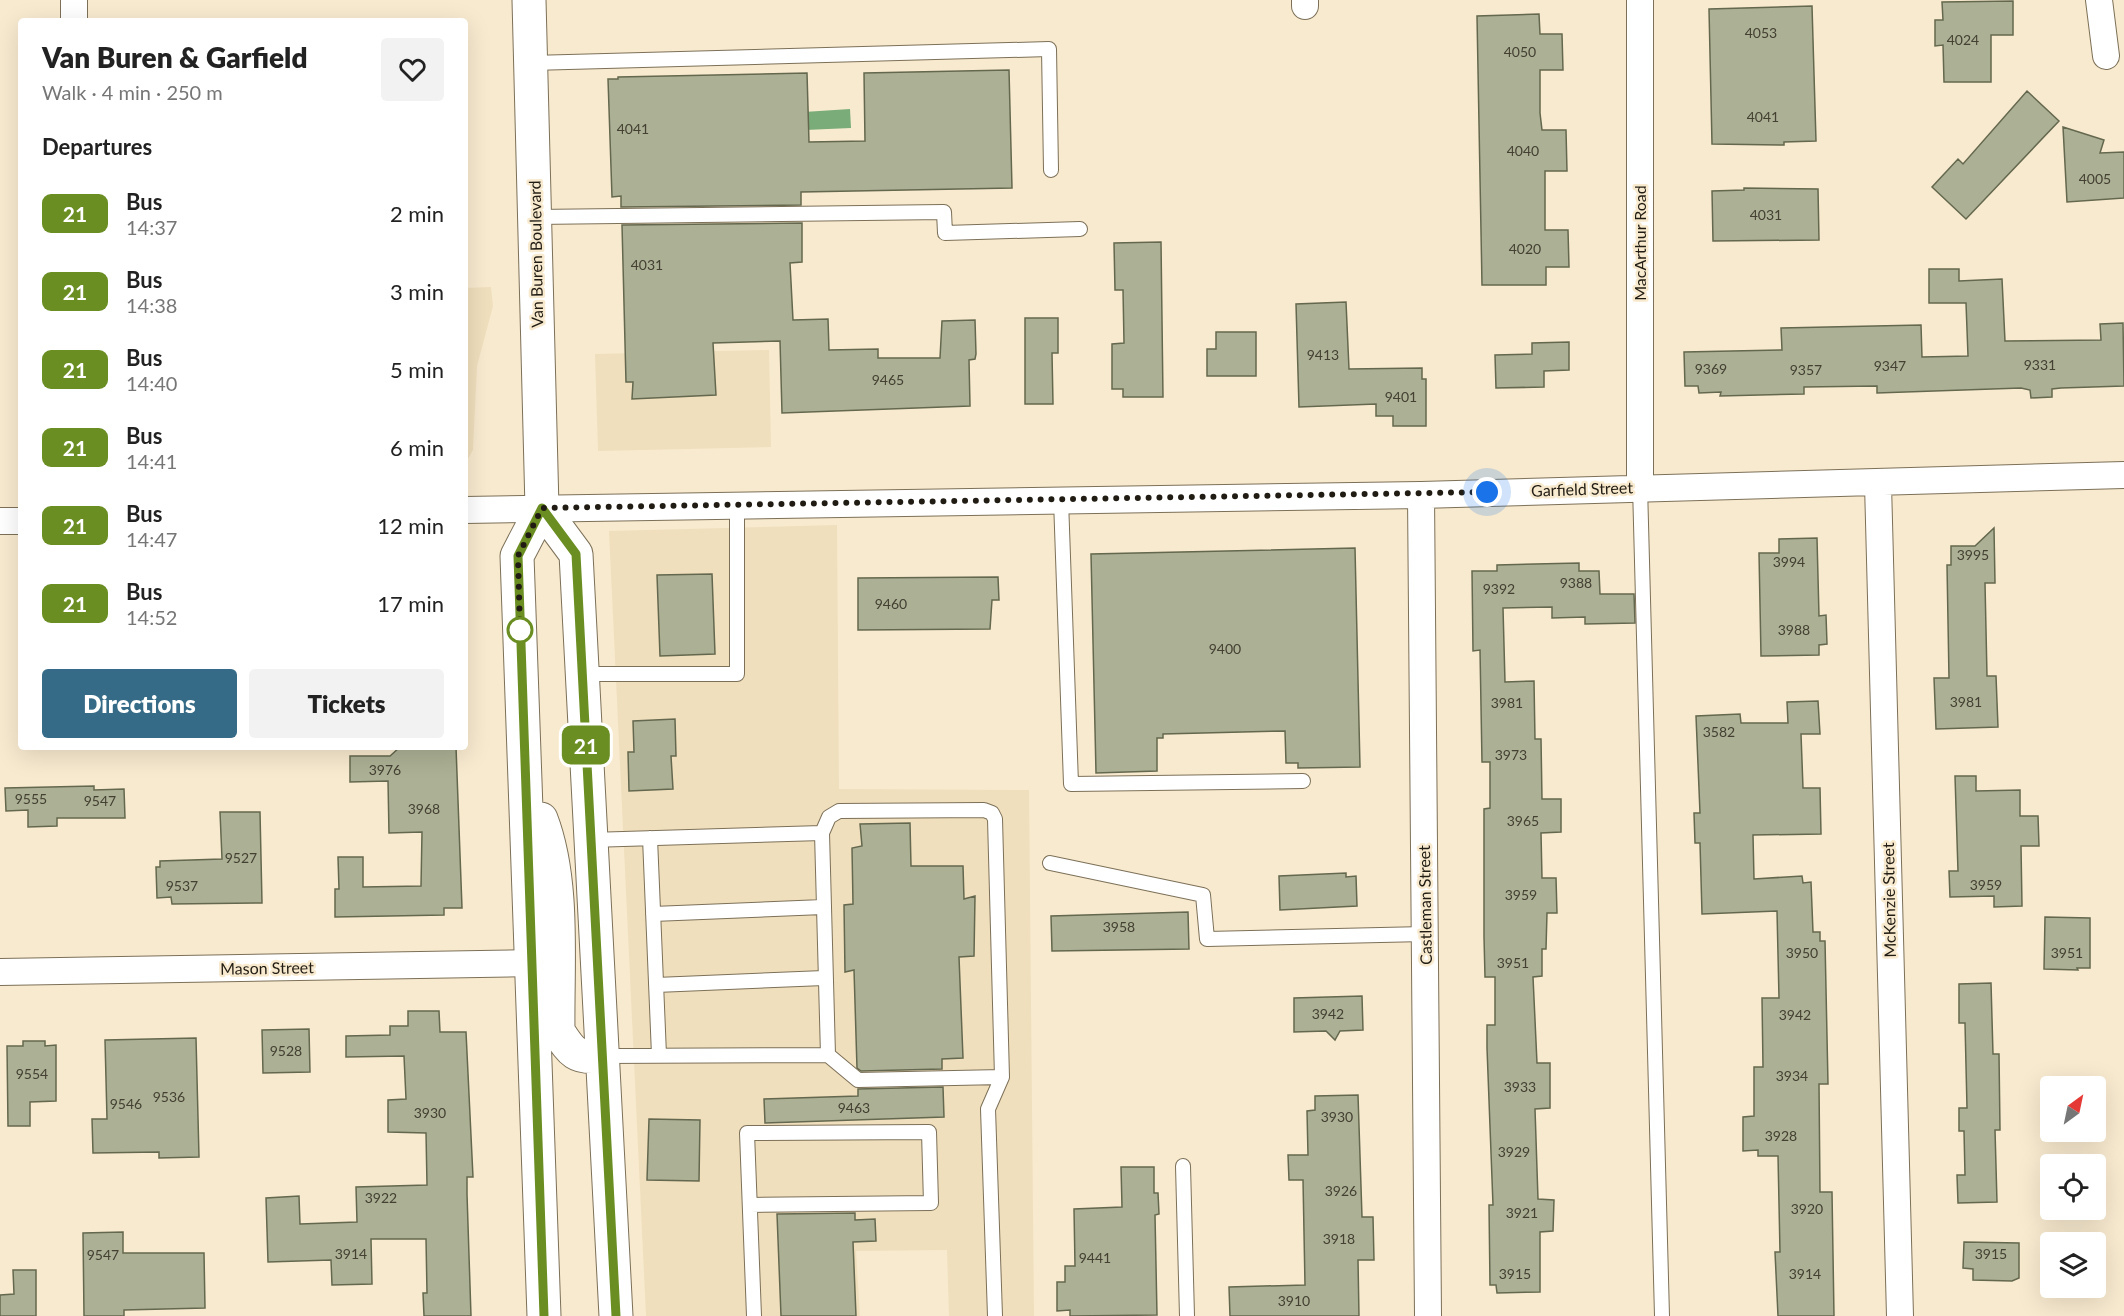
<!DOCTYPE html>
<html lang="en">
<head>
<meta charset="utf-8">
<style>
	body { margin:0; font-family:Lato,sans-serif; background:#f2f2f2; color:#222; height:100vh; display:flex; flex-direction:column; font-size:22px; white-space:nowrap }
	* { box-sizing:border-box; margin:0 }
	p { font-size:20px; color:#767676 }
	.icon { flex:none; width:33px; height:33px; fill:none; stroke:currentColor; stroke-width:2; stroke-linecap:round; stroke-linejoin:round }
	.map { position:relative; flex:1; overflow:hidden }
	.details { position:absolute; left:18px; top:18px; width:450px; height:732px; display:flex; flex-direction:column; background:#fff; border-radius:6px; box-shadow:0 6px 24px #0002 }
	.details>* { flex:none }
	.badge { padding:0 12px; border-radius:9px; font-size:21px; line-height:39px }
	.needle { width:39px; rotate:33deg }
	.fabs { position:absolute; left:2040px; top:1076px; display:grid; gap:12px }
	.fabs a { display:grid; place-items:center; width:66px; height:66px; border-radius:6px; background:#fff; box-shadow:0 6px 24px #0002; font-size:30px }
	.you { position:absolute; width:30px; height:30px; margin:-15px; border:4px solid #fff; border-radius:50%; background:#1a73e8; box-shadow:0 0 0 9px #1a73e833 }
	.map>.badge { position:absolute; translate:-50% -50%; box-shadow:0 0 0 3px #fff }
	h2 { padding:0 24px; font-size:22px; line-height:54px }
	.round { display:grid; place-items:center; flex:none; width:63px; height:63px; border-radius:6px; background:#f2f2f2 }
	.head { display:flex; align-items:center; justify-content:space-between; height:102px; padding:0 24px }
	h1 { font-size:28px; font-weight:800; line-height:45px }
	.button { display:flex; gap:12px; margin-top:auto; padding:12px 24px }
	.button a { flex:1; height:69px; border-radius:6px; background:#366b87; color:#fff; font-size:24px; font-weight:800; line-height:69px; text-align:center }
	.button a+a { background:#f2f2f2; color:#222 }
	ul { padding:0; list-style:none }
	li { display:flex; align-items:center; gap:18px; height:78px; padding:0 24px }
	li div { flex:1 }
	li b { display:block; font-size:22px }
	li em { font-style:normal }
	li .badge { min-width:66px; font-weight:700; text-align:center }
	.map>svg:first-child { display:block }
</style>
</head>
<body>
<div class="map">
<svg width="2124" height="1316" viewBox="0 0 2124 1316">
	<rect width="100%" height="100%" fill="#f8eacf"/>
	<!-- built -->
	<path fill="#f0dfbd" d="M491,287l2,19 -16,60 -4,84 -8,14v-176z
		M769,350l2,97 -173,4 -3,-97z
		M837,525l2,264 190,1 5,526h-85l-2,-66 -91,1 4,65h-214l-37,-785z"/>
	<!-- water -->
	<path fill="#79ac79" d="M850,109l1,19 -46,2 -1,-18z"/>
	<!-- building -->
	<path fill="#acb094" stroke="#64684e" stroke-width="1.5" d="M2013,1v34h-22v47h-47l-1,-37 -8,1v-26h8l-1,-18z
		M1812,6l4,135 -32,1v3l-72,-1 -3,-135z
		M1539,14l1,20h22l1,36h-23v43l2,17h24l1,41h-22v59h23l1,37h-23v18h-64l-5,-269z
		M1009,70l3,118 -211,4v13l-180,2v-11l-9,1 -4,-118h10v-2l189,-4 2,69 56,-1 -1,-68z
		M2027,91l32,30 -93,98 -34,-32 26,-28 5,5z
		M2063,127l41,13 -4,13 24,-1v46l-57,4z
		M1744,188l74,1 1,51 -106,1 -1,-50 32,-1z
		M802,223v39l-12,1 3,57 35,-1 1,31 49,-1v9h62l2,-37 33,-1 1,34 -1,5 -6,1 1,46 -188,7 -2,-72 -67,2 3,52 -84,4 1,-17h-7l-4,-157z
		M1161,242l2,155h-40v-8h-11v-45l12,-1 -1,-53h-8l-1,-47z
		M1929,269h30v12l43,-2 3,62 96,-1 -1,-16 23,-1 1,63 -63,2 -9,1v8l-21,1 -1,-8 -9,-2 -144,5v-7l-73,1v7l-84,2 1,-4 -22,1 -1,-7h-13l-1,-34 98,-2 -1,-22 140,-3 1,32 46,-1 -2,-53h-37z
		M1346,302l3,67 73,-1v11h4v47h-33v-10h-17v-12l-77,3 -3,-103z
		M1025,318h33v35h-6l1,51h-28z
		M1216,332h40v44h-49v-27h9z
		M1569,342v28l-25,1v16l-48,1 -1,-33 37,-1v-11z
		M1994,528l1,55h-10l2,93h9l2,51 -62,2 -2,-51h15l-2,-113h4v-19h24z
		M1817,538l2,78 7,-1 1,29 -8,1v10l-58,1 -2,-103h20v-14z
		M1355,548l5,219 -62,1v-5h-12l-1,-32 -122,3v4h-6v33l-61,2 -5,-219z
		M1579,563v8h20l1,23h34l1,29 -50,1v-7l-33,1v-11l-49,1 2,74 29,-1 1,58h6l1,60h19v33l-20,1 1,45h14l1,35h-10l-1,36h-4v27l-9,1 4,86h13v45l-15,1 3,90 16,1 -1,31 -13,1v60l-43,1 -1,-8h-6l-1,-80h4l-6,-157v-23h8v-48h-10l-1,-40v-128l6,-1v-46h-8l-2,-112 -7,1 -1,-80h25v-6z
		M712,574l3,80 -55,2 -3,-81z
		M998,577l1,23h-7l-2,29 -132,1v-52z
		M1818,701l2,33h-19l2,54h17l1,46 -68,1 1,44 48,-3 1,7 8,-1 2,50h7v9h5l3,143h-9l1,108h12l2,124h-56l-3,-64h5l-2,-96h-20v-6l-15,1v-34l11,-1v-49h9l-1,-69h17l-2,-87 -75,3 -2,-71h-5l-1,-30h6l-4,-97 44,-2 1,9h47l-1,-21z
		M675,719l1,37h-5l2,33 -44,2 -1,-39h6l-1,-31z
		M400,747h56l6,161h-18v7l-109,2v-28h4l-1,-32h25v30l58,-1 1,-54 -33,1 -1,-52 -38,1v-26h40z
		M1955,776h21v15l44,-1v26h18l1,30h-18l1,60 -28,1v-11l-44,1 -1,-26h9z
		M94,786v4l30,-1 1,29h-68v8l-29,1v-17l-22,1 -1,-23z
		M220,812h40l2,91 -90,1 -1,-7 -14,1 -1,-31h4v-6l62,-2z
		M910,823l1,43h52l1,33 11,-3 -1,60 -15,1 4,101 -21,1v10l-81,2 -4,-3 -3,-98 -9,2 -1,-67 9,-1 -1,-56 10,-2 -2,-22z
		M1346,873v4l10,-1 1,30 -77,4 -1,-34z
		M1188,912l1,37 -137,2 -1,-35z
		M2045,917l45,1v50h-13l1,2 -34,-1z
		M1991,983l2,71h6l1,76h-5l2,72 -39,1 -1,-28h8l-1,-44h-5v-23h8l-2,-85h-6v-39z
		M1362,996l1,34 -23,1 -5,9 -9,-9 -32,1v-34z
		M408,1011h31l1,21h26l7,145h-6v17l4,122h-47l-1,-23h4l-1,-54h-55l1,45 -40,1 -1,-25 -63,2 -2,-64 33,-2 1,28 57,-2 -1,-35 71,-2 -1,-52 -38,-1v-32l18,-1 -2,-43 -58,1v-21l44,-1v-9h18z
		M309,1029l1,43 -47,1 -1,-43z
		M196,1038l3,119 -40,1v-6l-66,1 -1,-34h15l-2,-79z
		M23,1041h22v5l11,-1v56l-26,1v24h-22l-1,-80h16z
		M943,1087l1,30 -179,6 -1,-24 94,-3v-7z
		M1358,1095l4,122h11l1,43h-16l1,56h-129l-1,-29 76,-2 -2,-105h-14l-1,-25h20l-1,-44 8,-1v-14z
		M649,1119l51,1 -1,61 -52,-1z
		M1121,1167h33v26h4l1,21 -4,1 2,100 -87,1v-6l-13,1v-29h8v-16h10l-1,-57 48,-2z
		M855,1213v7l20,-1 1,22 -23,1 3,74h-75l-4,-102z
		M123,1232v21h81l1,55 -81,2v6h-40l-1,-83z
		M1964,1242l55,1v35l-7,3 -39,-1v-11l-10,-1z
		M13,1270h23v46h-36v-21l14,-1z"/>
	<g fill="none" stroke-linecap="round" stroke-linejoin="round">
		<defs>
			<path id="service" d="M531,63l518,-14 2,121
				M535,217l409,-5 1,21 135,-4
				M1640,486l22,830
				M1061,500l10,284 232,-3
				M583,674h154v-169
				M650,838l9,217
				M590,840l232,-7
				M1050,863l153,32 4,44 218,-5
				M653,914l170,-7
				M656,985l168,-7
				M828,1055l-6,-222 7,-16 10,-6 145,-1 8,3 3,6 7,258 -14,32 7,207
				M602,1056l226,-1 30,25 144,-3
				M1183,1166l4,150
				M750,1205l181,-2 -2,-71 -182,1 7,183"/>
			<path id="minor" d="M74,0v21
				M1305,0v6
				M2099,0l7,56
				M1878,484l22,832
				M1640,486v-486
				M1421,495l7,821
				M465,510l956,-15 703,-20
				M0,521h21
				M0,972l534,-9"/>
			<path id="primary" d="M529,0l13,508 -25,48 27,760
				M542,508l34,46 40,762
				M541,819c24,62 16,146 17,212 13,20 17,28 42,25"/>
		</defs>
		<!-- service casing -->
		<use href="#service" stroke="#7c7058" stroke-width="16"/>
		<!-- minor casing -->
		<use href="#minor" stroke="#7c7058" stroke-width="28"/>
		<!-- primary casing -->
		<use href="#primary" stroke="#7c7058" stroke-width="35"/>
		<!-- service -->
		<use href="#service" stroke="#fff" stroke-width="14"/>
		<!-- minor -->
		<use href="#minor" stroke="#fff" stroke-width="26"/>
		<!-- primary -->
		<use href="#primary" stroke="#fff" stroke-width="33"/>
	</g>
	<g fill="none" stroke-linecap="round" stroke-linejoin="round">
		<defs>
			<path id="line" d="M544,1316l-26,-760 24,-48 34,46 40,762"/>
		</defs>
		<!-- line casing -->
		<use href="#line" stroke="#fff" stroke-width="14"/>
		<!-- line -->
		<use href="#line" stroke="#6b8e23" stroke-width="9"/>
		<!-- walk -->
		<path stroke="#211c13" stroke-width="6" stroke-dasharray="0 10.8" d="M520,630l-2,-74 24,-48 945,-16"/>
	</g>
	<!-- markers -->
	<circle fill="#fff" stroke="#6b8e23" stroke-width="3" cx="520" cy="630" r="12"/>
	<g text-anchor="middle" stroke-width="5" stroke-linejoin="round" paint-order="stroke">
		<!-- number labels -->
		<g font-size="14" fill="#444133">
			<text x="1761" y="38">4053</text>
			<text x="1963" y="45">4024</text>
			<text x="1520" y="57">4050</text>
			<text x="1763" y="122">4041</text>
			<text x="633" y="134">4041</text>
			<text x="1523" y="156">4040</text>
			<text x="2095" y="184">4005</text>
			<text x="1766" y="220">4031</text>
			<text x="1525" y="254">4020</text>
			<text x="647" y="270">4031</text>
			<text x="1323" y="360">9413</text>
			<text x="2040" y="370">9331</text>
			<text x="1890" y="371">9347</text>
			<text x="1711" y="374">9369</text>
			<text x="1806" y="375">9357</text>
			<text x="888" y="385">9465</text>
			<text x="1401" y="402">9401</text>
			<text x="1973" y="560">3995</text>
			<text x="1789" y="567">3994</text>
			<text x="1576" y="588">9388</text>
			<text x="1499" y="594">9392</text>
			<text x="891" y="609">9460</text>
			<text x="1794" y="635">3988</text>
			<text x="1225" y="654">9400</text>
			<text x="1966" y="707">3981</text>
			<text x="1507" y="708">3981</text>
			<text x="1719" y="737">3582</text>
			<text x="1511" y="760">3973</text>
			<text x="385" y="775">3976</text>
			<text x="31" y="804">9555</text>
			<text x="100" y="806">9547</text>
			<text x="424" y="814">3968</text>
			<text x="1523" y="826">3965</text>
			<text x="241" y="863">9527</text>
			<text x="1986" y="890">3959</text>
			<text x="182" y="891">9537</text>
			<text x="1521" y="900">3959</text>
			<text x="1119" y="932">3958</text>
			<text x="1802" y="958">3950</text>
			<text x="2067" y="958">3951</text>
			<text x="1513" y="968">3951</text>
			<text x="1328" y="1019">3942</text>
			<text x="1795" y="1020">3942</text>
			<text x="286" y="1056">9528</text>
			<text x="32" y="1079">9554</text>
			<text x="1792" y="1081">3934</text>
			<text x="1520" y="1092">3933</text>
			<text x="169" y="1102">9536</text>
			<text x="126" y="1109">9546</text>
			<text x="854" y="1113">9463</text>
			<text x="430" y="1118">3930</text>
			<text x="1337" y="1122">3930</text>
			<text x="1781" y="1141">3928</text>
			<text x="1514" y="1157">3929</text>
			<text x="1341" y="1196">3926</text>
			<text x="381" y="1203">3922</text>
			<text x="1807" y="1214">3920</text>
			<text x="1522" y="1218">3921</text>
			<text x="1339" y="1244">3918</text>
			<text x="351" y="1259">3914</text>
			<text x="1991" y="1259">3915</text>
			<text x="103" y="1260">9547</text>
			<text x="1095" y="1263">9441</text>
			<text x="1515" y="1279">3915</text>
			<text x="1805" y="1279">3914</text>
			<text x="1294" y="1306">3910</text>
		</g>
		<!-- street labels -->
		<g font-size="16" fill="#211c13" stroke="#f8eacf">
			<text transform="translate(1640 243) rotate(-90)" y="6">MacArthur Road</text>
			<text transform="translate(536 254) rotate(-91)" y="6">Van Buren Boulevard</text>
			<text transform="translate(1582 489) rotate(-2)" y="6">Garfield Street</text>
			<text transform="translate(1889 900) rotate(-91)" y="6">McKenzie Street</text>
			<text transform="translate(1425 905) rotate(-91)" y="6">Castleman Street</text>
			<text transform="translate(267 968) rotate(-1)" y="6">Mason Street</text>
		</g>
	</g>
</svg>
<div class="fabs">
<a><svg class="needle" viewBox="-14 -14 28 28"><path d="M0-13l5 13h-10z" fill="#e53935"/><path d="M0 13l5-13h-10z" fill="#767676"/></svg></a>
<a><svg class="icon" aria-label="locate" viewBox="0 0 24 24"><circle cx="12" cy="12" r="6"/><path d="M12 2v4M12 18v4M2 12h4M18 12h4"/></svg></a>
<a><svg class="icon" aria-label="layers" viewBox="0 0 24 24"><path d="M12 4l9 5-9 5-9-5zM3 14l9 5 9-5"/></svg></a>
</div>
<div class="you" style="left:1487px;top:492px"></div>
<b class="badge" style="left:586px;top:745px;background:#6b8e23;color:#fff">21</b>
<section class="details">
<div class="head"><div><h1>Van Buren &amp; Garfield</h1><p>Walk · 4 min · 250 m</p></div><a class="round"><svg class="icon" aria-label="heart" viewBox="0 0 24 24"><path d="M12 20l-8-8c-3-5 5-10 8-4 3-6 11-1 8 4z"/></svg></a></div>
<h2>Departures</h2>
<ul>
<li><span class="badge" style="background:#6b8e23;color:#fff">21</span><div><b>Bus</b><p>14:37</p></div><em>2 min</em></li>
<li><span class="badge" style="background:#6b8e23;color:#fff">21</span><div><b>Bus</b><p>14:38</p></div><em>3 min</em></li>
<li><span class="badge" style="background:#6b8e23;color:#fff">21</span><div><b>Bus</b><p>14:40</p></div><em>5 min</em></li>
<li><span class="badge" style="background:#6b8e23;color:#fff">21</span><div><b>Bus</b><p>14:41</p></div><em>6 min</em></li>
<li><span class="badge" style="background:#6b8e23;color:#fff">21</span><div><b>Bus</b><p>14:47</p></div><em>12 min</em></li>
<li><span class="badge" style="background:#6b8e23;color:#fff">21</span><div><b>Bus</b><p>14:52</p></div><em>17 min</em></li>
</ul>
<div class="button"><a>Directions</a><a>Tickets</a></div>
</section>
</div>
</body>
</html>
